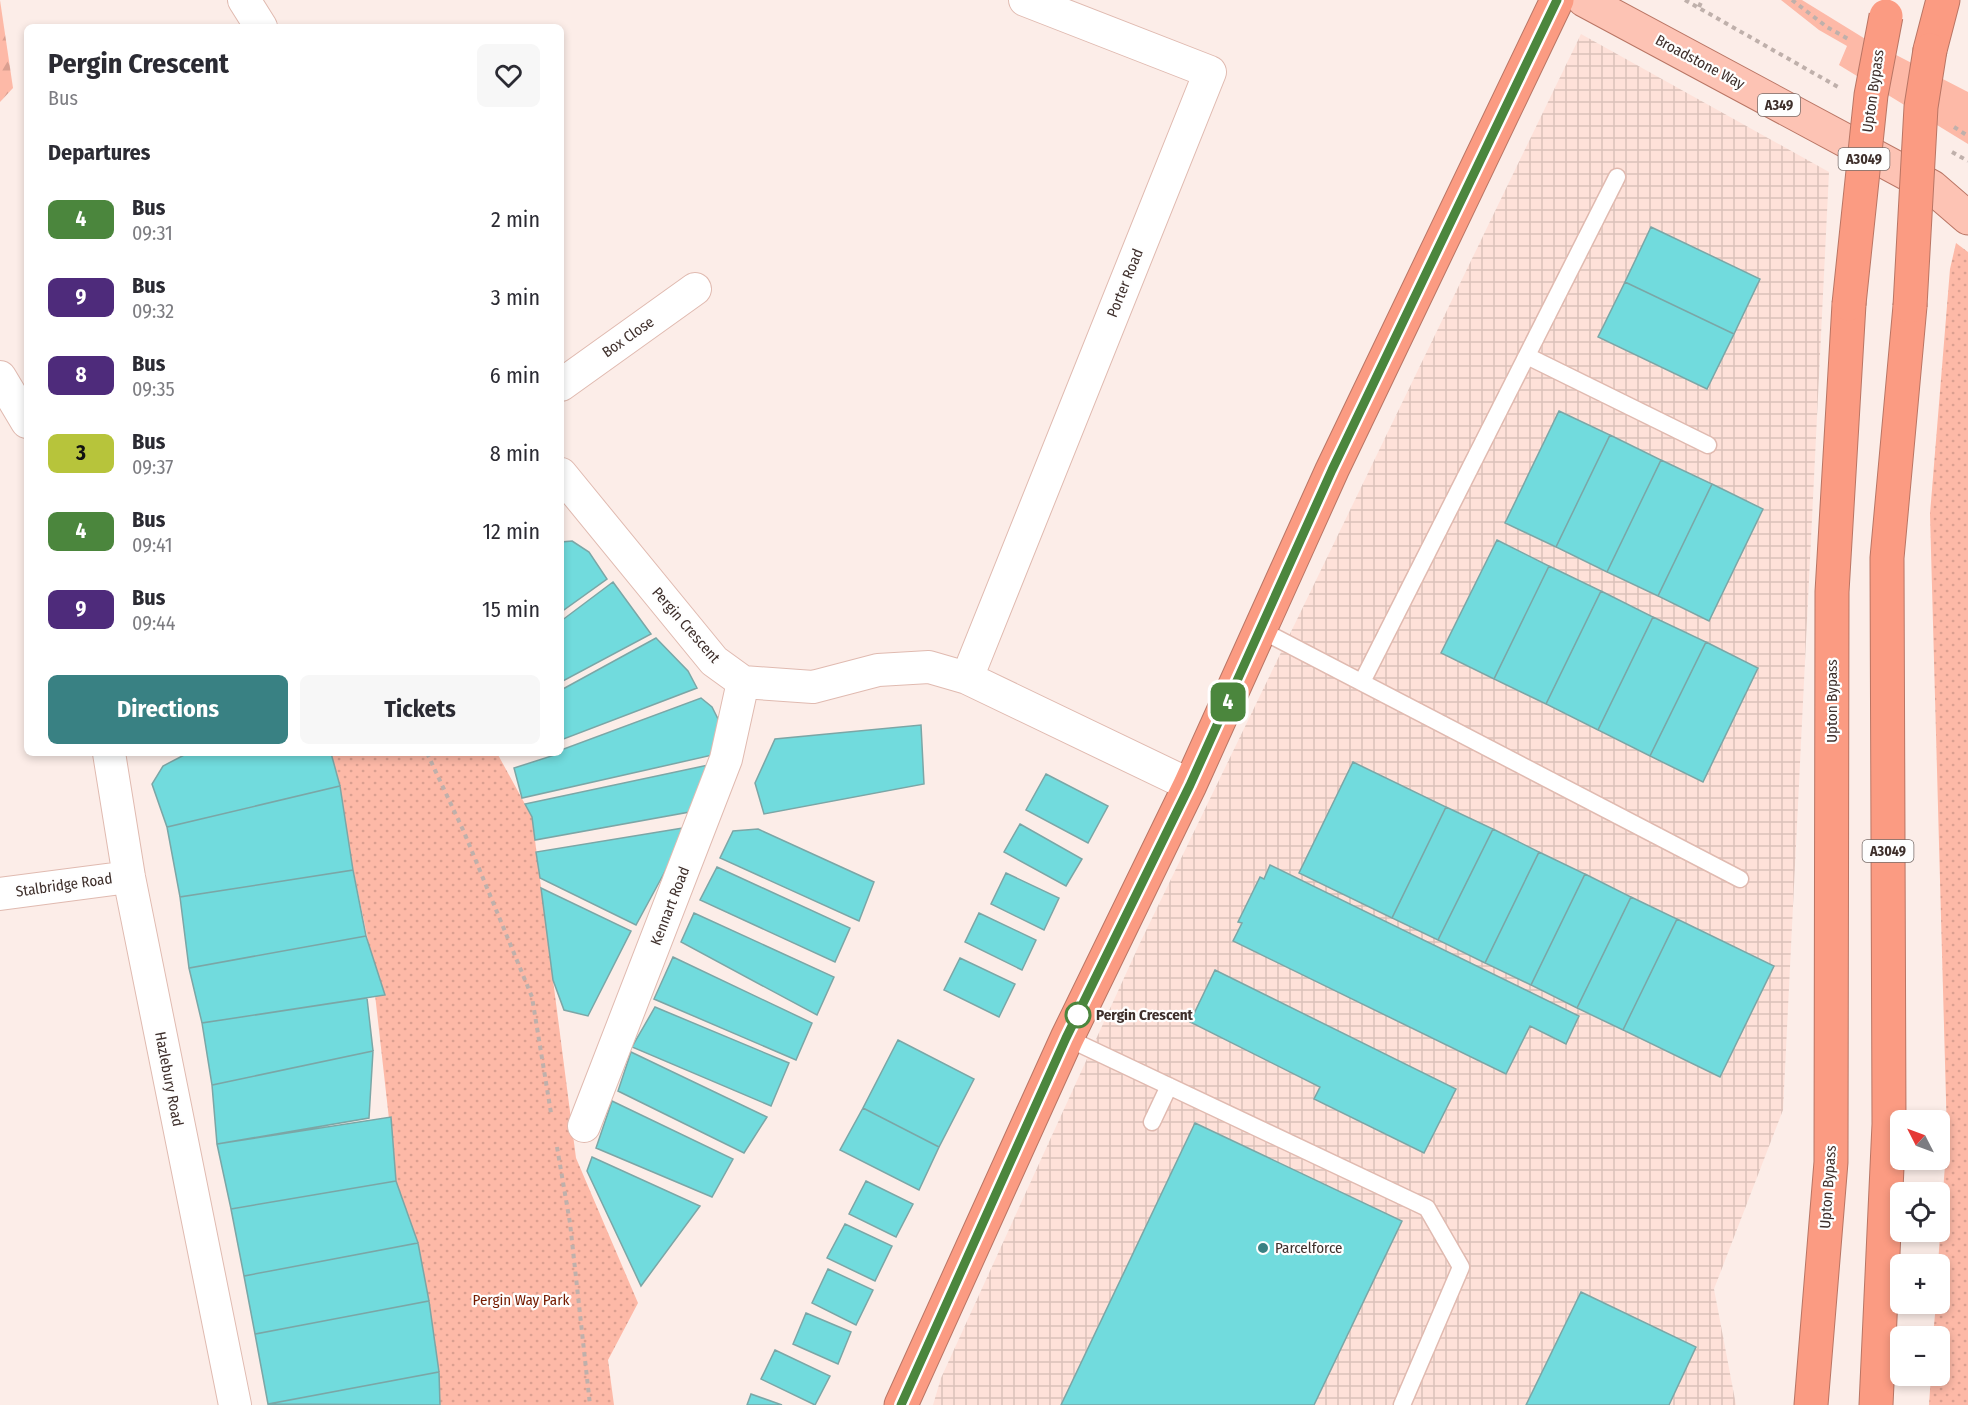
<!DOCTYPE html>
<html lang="en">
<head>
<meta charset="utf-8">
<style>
	body { margin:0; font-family:"Fira Sans Condensed",sans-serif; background:#f7f7f7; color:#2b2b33; height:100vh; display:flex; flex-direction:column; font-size:22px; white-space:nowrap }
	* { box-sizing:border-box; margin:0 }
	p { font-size:20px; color:#7c7c81 }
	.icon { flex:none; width:33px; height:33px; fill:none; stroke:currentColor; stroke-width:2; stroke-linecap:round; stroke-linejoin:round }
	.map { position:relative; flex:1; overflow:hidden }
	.side { position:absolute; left:24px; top:24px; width:540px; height:732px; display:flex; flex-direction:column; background:#fff; border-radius:9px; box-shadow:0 3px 9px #0003 }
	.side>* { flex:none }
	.badge { padding:0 12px; border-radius:9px; font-size:21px; line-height:39px }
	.needle { width:39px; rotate:312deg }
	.fabs { position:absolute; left:1890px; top:1110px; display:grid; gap:12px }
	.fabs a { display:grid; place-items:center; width:60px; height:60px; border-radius:9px; background:#fff; box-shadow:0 3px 9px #0003; font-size:30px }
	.map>.badge { position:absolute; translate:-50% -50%; box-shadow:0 0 0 3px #fff }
	h2 { padding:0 24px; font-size:22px; line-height:54px }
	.round { display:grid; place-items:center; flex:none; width:63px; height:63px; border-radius:9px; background:#f7f7f7 }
	.overview { display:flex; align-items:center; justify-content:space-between; height:102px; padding:0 24px }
	h1 { font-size:28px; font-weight:700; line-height:45px }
	.cta { display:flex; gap:12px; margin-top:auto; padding:12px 24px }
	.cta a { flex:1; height:69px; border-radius:9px; background:#398183; color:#fff; font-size:24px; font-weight:700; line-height:69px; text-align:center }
	.cta a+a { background:#f7f7f7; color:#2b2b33 }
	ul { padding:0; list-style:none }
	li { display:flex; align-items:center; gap:18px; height:78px; padding:0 24px }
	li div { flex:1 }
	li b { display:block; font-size:22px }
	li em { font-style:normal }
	li .badge { min-width:66px; font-weight:700; text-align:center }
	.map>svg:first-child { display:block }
</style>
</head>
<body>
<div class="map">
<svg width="1968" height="1405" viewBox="0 0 1968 1405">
	<defs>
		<pattern id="industrial-grid" width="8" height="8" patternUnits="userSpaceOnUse" patternTransform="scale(1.5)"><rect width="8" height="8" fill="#fee1d9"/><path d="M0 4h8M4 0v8" fill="none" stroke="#dbc1ba"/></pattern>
		<pattern id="grass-dots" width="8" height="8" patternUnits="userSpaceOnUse" patternTransform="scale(1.5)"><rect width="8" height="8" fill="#fdb9a7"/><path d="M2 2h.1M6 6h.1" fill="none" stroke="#da9f90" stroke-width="1.8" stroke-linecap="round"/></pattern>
		<pattern id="forest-firs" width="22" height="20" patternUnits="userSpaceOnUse" patternTransform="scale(1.5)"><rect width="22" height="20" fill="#fdb9a7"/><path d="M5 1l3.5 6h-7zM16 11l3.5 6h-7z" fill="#da9f90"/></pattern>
	</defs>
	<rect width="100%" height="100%" fill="#fcede8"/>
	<!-- industrial -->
	<path fill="url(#industrial-grid)" d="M1581,34l248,138 -46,938 -69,179 22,116h-803l8,-27 199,-435z"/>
	<!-- grass -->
	<path fill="url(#grass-dots)" d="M1956,243l12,9v1153h-39l2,-29h9v-40h-7l3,-32h4l-2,-40 9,-128 -17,-622 20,-245z
		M329,753h168l35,64 44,341 62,145 -30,57 6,45h-183l-35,-224 -26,-231z"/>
	<!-- forest -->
	<path fill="url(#forest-firs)" d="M0,0l13,88 -13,14z"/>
	<!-- garden -->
	<path fill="#fdb9a7" d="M1781,0h21l65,40 101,52v52l-129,-79 8,-19 -28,-16z"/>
	<!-- building -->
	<path fill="#71dbdd" stroke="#7ba6a6" stroke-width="1.5" d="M1651,227l109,52 -26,55 -109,-52z
		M1625,282l109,52 -27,55 -109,-52z
		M1559,411l51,24 -54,112 -51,-24z
		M1610,435l51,25 -54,112 -51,-25z
		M1661,460l51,24 -54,112 -51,-24z
		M1712,484l51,25 -54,112 -51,-25z
		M1497,540l52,26 -55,113 -53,-26z
		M572,541l17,11 18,27 -46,33v-70z
		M1549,566l52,25 -55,113 -52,-25z
		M613,582l38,52 -90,48v-61z
		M1601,591l52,26 -55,113 -52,-26z
		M1653,617l53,25 -56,114 -52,-26z
		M656,638l32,33 9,17 -136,52v-50z
		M1706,642l52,26 -55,114 -53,-26z
		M701,698l11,9 6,12 -1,35 -195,44 -8,-30 47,-15v-3z
		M921,725l3,59 -160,30 -9,-31 20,-44z
		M188,753h143l9,33 -173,41 -15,-43 11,-18z
		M1353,762l93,45 -54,111 -93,-45z
		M713,764l-18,47 -160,29 -3,-23 -7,-13z
		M1046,774l62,32 -20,37 -62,-33z
		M340,786l13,84 -173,27 -13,-70z
		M1446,807l47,22 -55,111 -46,-22z
		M1020,824l62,35 -16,27 -62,-34z
		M689,827l-53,98 -96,-47 -4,-26z
		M758,829l116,53 -15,39 -139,-63 13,-27z
		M1493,829l46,23 -54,111 -47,-23z
		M1539,852l46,22 -54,111 -46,-22z
		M1270,865l309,151 -13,28 -36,-18 -24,48 -273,-133 9,-18 -4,-1 22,-45 4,2z
		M717,867l133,61 -15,34 -135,-62z
		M353,870l13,66 -177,32 -9,-71z
		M1006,873l53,25 -15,32 -53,-26z
		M1585,874l46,23 -54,111 -46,-23z
		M541,888l90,43 -43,85 -24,-6 -11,-30z
		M1631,897l46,22 -54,111 -46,-22z
		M694,913l140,64 -17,38 -136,-73z
		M979,913l57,27 -14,30 -57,-28z
		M1677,919l97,47 -54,111 -97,-47z
		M366,936l19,59 -183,28 -13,-55z
		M673,957l139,66 -16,37 -142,-61z
		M960,958l55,26 -16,33 -55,-27z
		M1215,970l241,119 -32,64 -110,-54 6,-12 -130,-65z
		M367,998l6,53 -161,34 -10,-62z
		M655,1007l134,56 -18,43 -139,-59z
		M898,1040l76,39 -35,68 -76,-39z
		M373,1051l-4,67 -152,26 -5,-59z
		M631,1052l136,65 -23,36 -126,-62z
		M612,1101l121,58 -21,38 -116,-49z
		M863,1108l76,39 -20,43 -79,-40z
		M391,1117l5,64 -165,28 -14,-65z
		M1195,1123l207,98 -88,184h-253z
		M592,1157l108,49 -59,80 -54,-115z
		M396,1181l22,62 -174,33 -13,-67z
		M866,1181l47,23 -17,33 -47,-23z
		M845,1224l47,22 -17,35 -48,-23z
		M418,1243l11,58 -174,33 -11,-58z
		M828,1269l45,21 -17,35 -44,-22z
		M1581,1292l115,55 -27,58h-143z
		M429,1301l10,71 -171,32 -13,-70z
		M806,1313l45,19 -13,32 -45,-20z
		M775,1350l55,26 -15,29 -54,-26z
		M439,1372l1,33 -172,-1z
		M751,1394l31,11h-35z"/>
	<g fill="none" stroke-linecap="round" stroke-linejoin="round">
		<defs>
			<path id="lane" d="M1527,356l181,89
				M1261,630l479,249
				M1362,682l255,-505
				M1067,1038l360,170 34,59 -59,138
				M1152,1122l17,-36"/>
			<path id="street" d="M244,0l17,27
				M0,377l27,45
				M561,385l134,-96
				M561,474l153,187 29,21 70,5 65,-17 51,-3 38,11 223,107
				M967,678l243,-606 -185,-72
				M109,753l20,124 106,528
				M0,894l129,-17
				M584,1126l142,-367 17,-77"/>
			<path id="primary" d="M1584,0l348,187 36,31"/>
			<path id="highway" d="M1930,50l13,-50
				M901,1405l166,-367 123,-253 142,-315 225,-470
				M1811,1405l20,-243 1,-570 17,-288
				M1876,1405l13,-281 -2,-566 23,-252"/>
		</defs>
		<!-- lane casing -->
		<use href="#lane" stroke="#e0bab0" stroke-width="19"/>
		<!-- street casing -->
		<use href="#street" stroke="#e0bab0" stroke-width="34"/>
		<!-- primary casing -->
		<use href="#primary" stroke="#b97564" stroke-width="35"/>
		<!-- highway casing -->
		<use href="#highway" stroke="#b97564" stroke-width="35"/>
		<!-- path -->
		<path stroke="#bfb0ab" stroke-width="4" stroke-dasharray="4.5 4.5" stroke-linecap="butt" d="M1685,0l153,87
			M1792,0l35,27 21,12
			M1699,7l3,-7
			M1954,127l14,9
			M1952,152l16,9
			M427,753l37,79 68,165 19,116
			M557,1147l13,76 20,182"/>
		<!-- lane -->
		<use href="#lane" stroke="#fff" stroke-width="16"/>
		<!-- street -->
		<use href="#street" stroke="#fff" stroke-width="32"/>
		<!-- primary -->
		<use href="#primary" stroke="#fdc3b4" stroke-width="33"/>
		<!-- highway -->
		<use href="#highway" stroke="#fb9b82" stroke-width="33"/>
		<defs>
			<path id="highway-bridge" d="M1849,304l22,-209 15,-79
				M1910,306l11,-199 9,-57"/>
		</defs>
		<!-- highway-bridge casing -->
		<use href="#highway-bridge" stroke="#b97564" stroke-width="35" stroke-linecap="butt"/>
		<!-- highway-bridge -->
		<use href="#highway-bridge" stroke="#fb9b82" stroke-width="33"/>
	</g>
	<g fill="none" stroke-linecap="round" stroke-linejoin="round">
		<defs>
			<path id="line" d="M901,1405l165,-367 124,-253 142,-315 225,-470"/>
		</defs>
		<!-- line casing -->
		<use href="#line" stroke="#fff" stroke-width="14"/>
		<!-- line -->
		<use href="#line" stroke="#4b863d" stroke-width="9"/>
	</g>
	<!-- markers -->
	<circle fill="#fff" stroke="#4b863d" stroke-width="3" cx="1078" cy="1015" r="12"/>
	<circle fill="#398183" stroke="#fefefe" stroke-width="2" cx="1263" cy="1248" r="6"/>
	<g text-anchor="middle" stroke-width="4.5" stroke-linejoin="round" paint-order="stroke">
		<!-- shield labels -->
		<g fill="#fefefe" stroke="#786d6a" stroke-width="1.5">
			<rect x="1758" y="94" width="42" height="22" rx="4.5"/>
			<rect x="1838.5" y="148" width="51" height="22" rx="4.5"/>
			<rect x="1862.5" y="840" width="51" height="22" rx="4.5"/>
		</g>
		<g font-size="14" font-weight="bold" fill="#3e2f2b">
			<text x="1779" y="110">A349</text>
			<text x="1864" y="164">A3049</text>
			<text x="1888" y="856">A3049</text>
		</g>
		<!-- street labels -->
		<g font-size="15" fill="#3e2f2b" stroke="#fefefe">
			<text transform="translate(1700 62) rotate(28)" y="5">Broadstone Way</text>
			<text transform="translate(1873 91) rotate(-82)" y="5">Upton Bypass</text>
			<text transform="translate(1125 283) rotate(-68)" y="5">Porter Road</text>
			<text transform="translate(628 337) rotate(-35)" y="5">Box Close</text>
			<text transform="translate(686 625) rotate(49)" y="5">Pergin Crescent</text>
			<text transform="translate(1832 701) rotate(-90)" y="5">Upton Bypass</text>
			<text transform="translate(64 885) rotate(-8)" y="5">Stalbridge Road</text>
			<text transform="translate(670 906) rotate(-69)" y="5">Kennart Road</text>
			<text transform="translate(169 1079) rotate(79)" y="5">Hazlebury Road</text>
			<text transform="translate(1828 1187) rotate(-86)" y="5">Upton Bypass</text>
		</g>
		<!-- stop labels -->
		<g font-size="15" font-weight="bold" fill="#3e2f2b" stroke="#fefefe" text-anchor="start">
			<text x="1096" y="1020">Pergin Crescent</text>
		</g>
		<!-- poi labels -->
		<g font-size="15" fill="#3e2f2b" stroke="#fefefe" text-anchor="start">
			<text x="1275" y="1253">Parcelforce</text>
		</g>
		<!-- park labels -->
		<g font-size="15" fill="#751b00" stroke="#fefefe">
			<text x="521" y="1305">Pergin Way Park</text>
		</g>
	</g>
</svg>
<div class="fabs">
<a><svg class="needle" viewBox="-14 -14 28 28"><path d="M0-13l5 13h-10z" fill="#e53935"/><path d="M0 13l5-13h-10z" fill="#7c7c81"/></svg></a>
<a><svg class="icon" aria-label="locate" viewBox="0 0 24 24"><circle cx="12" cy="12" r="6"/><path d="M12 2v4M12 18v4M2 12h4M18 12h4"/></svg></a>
<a>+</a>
<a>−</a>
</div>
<b class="badge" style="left:1228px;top:702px;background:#4b863d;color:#fff">4</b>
<section class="side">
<div class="overview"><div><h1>Pergin Crescent</h1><p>Bus</p></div><a class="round"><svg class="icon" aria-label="heart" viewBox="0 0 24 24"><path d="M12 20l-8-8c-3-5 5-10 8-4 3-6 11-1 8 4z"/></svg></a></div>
<h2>Departures</h2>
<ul>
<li><span class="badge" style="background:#4b863d;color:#fff">4</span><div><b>Bus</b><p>09:31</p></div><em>2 min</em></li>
<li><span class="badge" style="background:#4e2b7b;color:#fff">9</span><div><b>Bus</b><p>09:32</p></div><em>3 min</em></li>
<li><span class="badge" style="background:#4e2b7b;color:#fff">8</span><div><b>Bus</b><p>09:35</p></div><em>6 min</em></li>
<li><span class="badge" style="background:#b7c43b;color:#111">3</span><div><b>Bus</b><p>09:37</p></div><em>8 min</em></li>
<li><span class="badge" style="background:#4b863d;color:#fff">4</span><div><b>Bus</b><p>09:41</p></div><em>12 min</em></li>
<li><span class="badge" style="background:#4e2b7b;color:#fff">9</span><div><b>Bus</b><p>09:44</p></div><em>15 min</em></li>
</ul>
<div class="cta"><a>Directions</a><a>Tickets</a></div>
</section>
</div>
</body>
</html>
